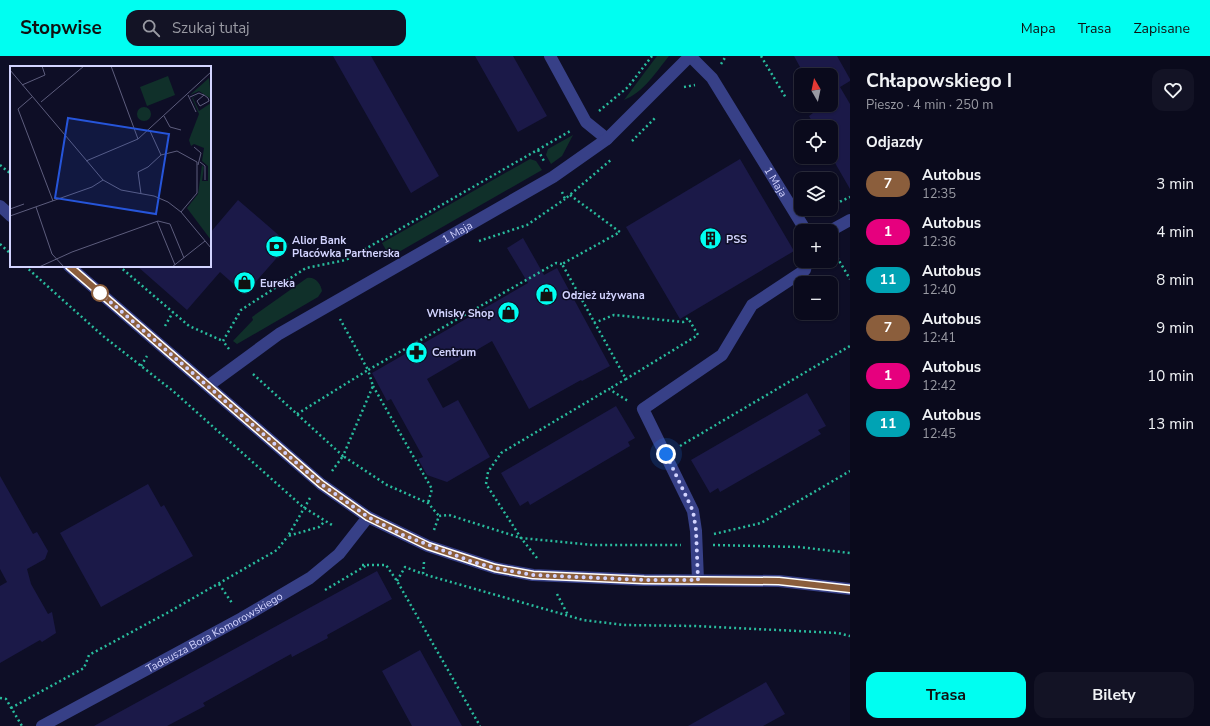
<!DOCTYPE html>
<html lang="pl">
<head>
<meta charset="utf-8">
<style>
	body { margin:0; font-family:"Nunito Sans",sans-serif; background:#131325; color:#f1f3f6; height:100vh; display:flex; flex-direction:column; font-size:15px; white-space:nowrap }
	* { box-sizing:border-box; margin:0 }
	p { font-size:13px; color:#999aa3 }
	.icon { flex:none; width:22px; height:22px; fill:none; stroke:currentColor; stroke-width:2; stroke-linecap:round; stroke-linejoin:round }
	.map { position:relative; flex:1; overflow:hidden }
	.drawer { display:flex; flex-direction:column; background:#0a0a1c; width:360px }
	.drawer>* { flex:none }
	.badge { padding:0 8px; border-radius:13px; font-size:14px; line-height:26px }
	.needle { width:26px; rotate:351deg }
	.tools { position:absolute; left:794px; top:12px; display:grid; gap:8px }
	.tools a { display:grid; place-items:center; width:44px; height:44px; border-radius:8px; background:#0a0a1c; box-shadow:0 1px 3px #0004,0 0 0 1px #2a2b3b; font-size:20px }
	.you { position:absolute; width:20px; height:20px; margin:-10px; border:3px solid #fff; border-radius:50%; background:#1a73e8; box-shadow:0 0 0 6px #1a73e833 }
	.map>.badge { position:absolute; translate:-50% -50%; box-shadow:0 0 0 2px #fff }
	h2 { padding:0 16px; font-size:15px; line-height:36px }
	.round { display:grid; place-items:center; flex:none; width:42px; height:42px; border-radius:12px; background:#131325 }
	.overview { display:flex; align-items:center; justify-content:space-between; height:68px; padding:0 16px }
	h1 { font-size:19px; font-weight:700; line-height:30px }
	.button { display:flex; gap:8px; margin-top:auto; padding:8px 16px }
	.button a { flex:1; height:46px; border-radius:12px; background:#00fef1; color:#111; font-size:16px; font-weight:700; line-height:46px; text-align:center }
	.button a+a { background:#131325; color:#f1f3f6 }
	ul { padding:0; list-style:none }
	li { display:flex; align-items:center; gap:12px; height:48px; padding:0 16px }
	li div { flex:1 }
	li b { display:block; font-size:15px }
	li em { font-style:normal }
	li .badge { min-width:44px; font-weight:700; text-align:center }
	header { display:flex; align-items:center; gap:24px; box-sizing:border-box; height:56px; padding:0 20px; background:#00fef1; color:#111 }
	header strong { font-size:19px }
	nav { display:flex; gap:22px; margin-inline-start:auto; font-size:14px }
	.search { width:280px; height:36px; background:#131325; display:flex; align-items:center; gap:10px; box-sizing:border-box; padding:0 14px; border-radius:12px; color:#999aa3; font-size:15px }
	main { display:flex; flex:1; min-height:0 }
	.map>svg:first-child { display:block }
</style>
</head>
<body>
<header>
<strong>Stopwise</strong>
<div class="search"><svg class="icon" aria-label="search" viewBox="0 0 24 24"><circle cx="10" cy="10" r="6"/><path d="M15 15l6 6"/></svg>Szukaj tutaj</div>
<nav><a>Mapa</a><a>Trasa</a><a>Zapisane</a></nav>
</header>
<main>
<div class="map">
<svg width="850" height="670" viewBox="0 0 850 670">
	<rect width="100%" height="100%" fill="#0e0e26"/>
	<!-- green -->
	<path fill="#10302a" d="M657,0h12c-13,16 -25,36 -45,44z
		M573,79l-11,21 -11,8 -5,-9 2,-6z
		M530,103l6,2 6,9 -152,87 -8,-14z
		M307,222c8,-2 14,6 15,13l-4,6 -81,47 -4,-3 20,-21 -1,-3z"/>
	<!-- building -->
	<path fill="#1b1948" d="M333,0h38l68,120 -28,17z
		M475,0h38l34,60 -29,16z
		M794,0h43l13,23v2l-10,6 10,17v85l-19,-33v-29h-16l-6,-11 4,-3 -4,-8h22v-30h-30v3l-5,-9 4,-2z
		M740,103l54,92 -114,68 -54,-92z
		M238,144l51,44 -44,50 -25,-22 -33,38 -50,-44h73v-33z
		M523,182l21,37 13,-7 53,98 -28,15 -1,-1 -52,29 -37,-68 -65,38 16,29 15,-8 32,57 -43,25 -20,-7 -9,-16 5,-2 -32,-58 -4,2 -15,-28 156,-90 -21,-35z
		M807,337l19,33 -8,4 3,4 -101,58 -2,-4 -8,5 -19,-33z
		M616,350l19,32 -7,4 2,4 -100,59 -2,-4 -8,5 -19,-33z
		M0,420l33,58 4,-2 11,19 -3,8 -18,10 4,15 17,30 4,-2 4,21 -14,9 -2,-2 -40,23v-77l7,-4 -7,-13z
		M148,428l13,23 3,-2 29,51 -92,51 -41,-74z
		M377,515l15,28 -65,36 1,3 -36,19 -1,-3 -88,49 2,3 -38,20h-73z
		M420,594l42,76h-50l-30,-55z
		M766,626l19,32 -22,12h-75z"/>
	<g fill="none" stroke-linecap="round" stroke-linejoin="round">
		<!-- path -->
		<path stroke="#29bc9d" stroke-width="2.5" stroke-dasharray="2 3" stroke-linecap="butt" d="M761,0l25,42
			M721,8l5,-8
			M684,31l11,-2
			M599,55l29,-24 24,-31
			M632,85l23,-23
			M538,94l6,11
			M0,109l11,9
			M562,136l3,7 47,-40
			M570,139l50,37 -58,32 64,115 -17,10
			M831,150l19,-9
			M814,153h12
			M479,185l48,-16 38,-26
			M0,188l11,10
			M836,191l2,12 12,20
			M25,210l78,70 70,55 130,116 29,18
			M119,210l70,60 34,15
			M594,267l20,-8 69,7 5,-4 10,17 -72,44
			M165,270l8,-14
			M229,293l-6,-8 18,-31 65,-42 40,-8 226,-130
			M141,310l6,-10
			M253,318l90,82 30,-70 -5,-16 188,-107 6,1
			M373,330l59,103 -4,14
			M297,358l71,-44 -28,-51
			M680,390l170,-100
			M332,415l11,-15 44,29 41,18 11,13
			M310,442l-22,38 31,-9 6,-6
			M434,474l5,-14 10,-1 72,23 72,7h88
			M714,478l47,-11 89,-52
			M713,489l86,2 51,6
			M537,502l-16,-20 -35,-54 2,-12 13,-19 108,-64 19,12
			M424,506l-1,12 160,46 41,5 71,1 143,7 12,3
			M362,509h24l11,16 83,145
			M397,525l8,-14 18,7
			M219,528l13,19
			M325,534l42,-25
			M557,538l11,21
			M0,642l6,1 16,27
			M11,652l73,-40 5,-13 78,-42 110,-63 11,-14"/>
		<!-- minor -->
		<g stroke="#374087" stroke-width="12">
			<path d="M550,0l36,66 21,17"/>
			<path id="s1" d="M690,0l22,22 94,153"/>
			<path d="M0,150l11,10"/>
			<path d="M830,175l20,-11"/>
			<path d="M69,210l252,218 47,33 60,29 67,22 38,7 111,5 135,1 71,8"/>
			<path id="s2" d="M208,330l71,-52 274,-157 54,-38 83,-83"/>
			<path d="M698,524l-2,-49 -3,-20 -50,-102 79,-54 30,-50 53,-35 2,-9"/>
			<path id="s3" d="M42,670l200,-108 68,-40 29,-24 29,-37"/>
		</g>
	</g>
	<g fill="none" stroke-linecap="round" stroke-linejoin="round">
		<defs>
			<path id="line" d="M69,210l252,218 47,33 60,29 67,22 38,7 111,5 135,1 71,8"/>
		</defs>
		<!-- line casing -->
		<use href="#line" stroke="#fff" stroke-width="9"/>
		<!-- line -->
		<use href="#line" stroke="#8b5e3c" stroke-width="6"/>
		<!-- walk -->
		<path stroke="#d3d4ff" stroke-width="4" stroke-dasharray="0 7.2" d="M100,237l221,191 47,33 35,18 70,27 22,6 38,7 111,5h54l-2,-50 -3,-19 -27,-57"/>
	</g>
	<!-- icons -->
	<defs>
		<symbol id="building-disc" viewBox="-11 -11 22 22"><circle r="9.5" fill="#00fef1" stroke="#0e0e26"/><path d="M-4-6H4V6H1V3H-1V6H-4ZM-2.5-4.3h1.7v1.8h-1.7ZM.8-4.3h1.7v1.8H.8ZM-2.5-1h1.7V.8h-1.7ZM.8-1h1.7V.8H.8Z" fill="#111"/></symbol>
		<symbol id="bank-disc" viewBox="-11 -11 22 22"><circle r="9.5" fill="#00fef1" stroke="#0e0e26"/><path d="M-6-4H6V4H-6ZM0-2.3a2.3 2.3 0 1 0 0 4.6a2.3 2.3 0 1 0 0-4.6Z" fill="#111"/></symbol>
		<symbol id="shop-disc" viewBox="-11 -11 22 22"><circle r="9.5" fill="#00fef1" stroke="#0e0e26"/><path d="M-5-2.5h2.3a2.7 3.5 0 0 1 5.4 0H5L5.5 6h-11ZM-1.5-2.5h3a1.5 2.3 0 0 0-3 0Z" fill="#111"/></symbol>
		<symbol id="pharmacy-disc" viewBox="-11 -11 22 22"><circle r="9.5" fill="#00fef1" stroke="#0e0e26"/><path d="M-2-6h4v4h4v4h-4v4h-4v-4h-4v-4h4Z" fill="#111"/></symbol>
	</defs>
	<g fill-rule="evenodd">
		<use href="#building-disc" x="698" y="170" width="25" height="25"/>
		<use href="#bank-disc" x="264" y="178" width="25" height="25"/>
		<use href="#shop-disc" x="232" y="214" width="25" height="25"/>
		<use href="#shop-disc" x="534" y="226" width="25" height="25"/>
		<use href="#shop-disc" x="496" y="244" width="25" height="25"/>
		<use href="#pharmacy-disc" x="404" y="284" width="25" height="25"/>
	</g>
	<!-- markers -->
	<circle fill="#fff" stroke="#8b5e3c" stroke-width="2" cx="100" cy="237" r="8"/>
	<g text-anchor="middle" stroke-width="3" stroke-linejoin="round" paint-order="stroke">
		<!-- street labels -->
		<g font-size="11" fill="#d3d4ff" stroke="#0e0e26">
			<text dy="4" stroke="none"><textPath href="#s1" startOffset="153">1 Maja</textPath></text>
			<text dy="4" stroke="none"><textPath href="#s2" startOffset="293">1 Maja</textPath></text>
			<text dy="4" stroke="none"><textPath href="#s3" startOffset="196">Tadeusza Bora Komorowskiego</textPath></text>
		</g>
		<!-- poi labels -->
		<g font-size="11" font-weight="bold" fill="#d3d4ff" stroke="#0e0e26" text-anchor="start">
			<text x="726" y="187">PSS</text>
			<text x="292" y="188">Alior Bank<tspan x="292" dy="13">Placówka Partnerska</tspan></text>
			<text x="260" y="231">Eureka</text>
			<text x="562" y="243">Odzież używana</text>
			<text x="494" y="261" text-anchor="end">Whisky Shop</text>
			<text x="432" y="300">Centrum</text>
		</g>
	</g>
	<!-- overview -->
	<g transform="translate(10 10)">
		<rect width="201" height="201" fill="#0e0e26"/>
		<path d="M158,10l7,19 -28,11 -7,-19zM199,12l2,21 -12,-8 -9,4zM189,28l-6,4 6,13 12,-8v137l-24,-32 11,-14 4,-29 2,2 -2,14h6v-15l-6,-5 2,-13 -10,-4 -3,2 -2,-6 10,-26 -7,-16zM127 48a7 7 0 1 1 14 0a7 7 0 1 1-14 0Z" fill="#10302a"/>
		<path fill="none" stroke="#5d5d7d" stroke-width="1" d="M101,0l27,73M0,4l93,110 18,10 33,6 14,6 13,10 30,36M12,19l23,-10 -3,-9M178,29l8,17M22,31l-14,12 35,92M180,31l9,-4 2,1 3,1 4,3 1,3 -9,5 -3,-5 7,-6M31,36l43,-36M154,50l6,11 11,3M184,81l7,6 -3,12M151,89l16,-4 20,11v31l-16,19M76,95l52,-22 73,-67M190,96l5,4v14M131,128l-3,-22 10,-5 13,-12 -11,-24M26,141l16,47 12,13M0,143l14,-5M0,150l82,-29 11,-7M147,155l18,44M29,201l33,-15 86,-31 12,3 14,34M162,201l33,-26"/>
		<path fill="#2655da" fill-opacity="0.15" stroke="#2655da" stroke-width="2" d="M58,52l101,16 -13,80 -101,-16z"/>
		<rect width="201" height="201" fill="none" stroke="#d3d4ff" stroke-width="2"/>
	</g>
</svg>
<div class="tools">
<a><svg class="needle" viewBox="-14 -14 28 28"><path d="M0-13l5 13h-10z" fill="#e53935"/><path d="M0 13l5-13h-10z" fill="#999aa3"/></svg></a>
<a><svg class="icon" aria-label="locate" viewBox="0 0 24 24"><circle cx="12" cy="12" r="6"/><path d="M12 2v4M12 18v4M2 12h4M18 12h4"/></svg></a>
<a><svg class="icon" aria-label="layers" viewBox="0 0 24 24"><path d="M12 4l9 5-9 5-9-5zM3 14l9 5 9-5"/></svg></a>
<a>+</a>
<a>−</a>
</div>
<div class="you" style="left:666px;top:398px"></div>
</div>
<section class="drawer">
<div class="overview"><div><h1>Chłapowskiego I</h1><p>Pieszo · 4 min · 250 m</p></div><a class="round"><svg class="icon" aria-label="heart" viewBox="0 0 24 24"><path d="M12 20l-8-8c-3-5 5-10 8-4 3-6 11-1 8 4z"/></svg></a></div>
<h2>Odjazdy</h2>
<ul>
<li><span class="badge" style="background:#8b5e3c;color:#fff">7</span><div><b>Autobus</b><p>12:35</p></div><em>3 min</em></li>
<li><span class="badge" style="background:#e6007e;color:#fff">1</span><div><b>Autobus</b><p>12:36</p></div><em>4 min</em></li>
<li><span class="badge" style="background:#00a3b4;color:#fff">11</span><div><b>Autobus</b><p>12:40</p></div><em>8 min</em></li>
<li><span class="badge" style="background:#8b5e3c;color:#fff">7</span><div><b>Autobus</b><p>12:41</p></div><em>9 min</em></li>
<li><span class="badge" style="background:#e6007e;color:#fff">1</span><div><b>Autobus</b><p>12:42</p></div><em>10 min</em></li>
<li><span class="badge" style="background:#00a3b4;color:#fff">11</span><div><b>Autobus</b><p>12:45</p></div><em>13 min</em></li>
</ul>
<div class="button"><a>Trasa</a><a>Bilety</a></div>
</section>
</main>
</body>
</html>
